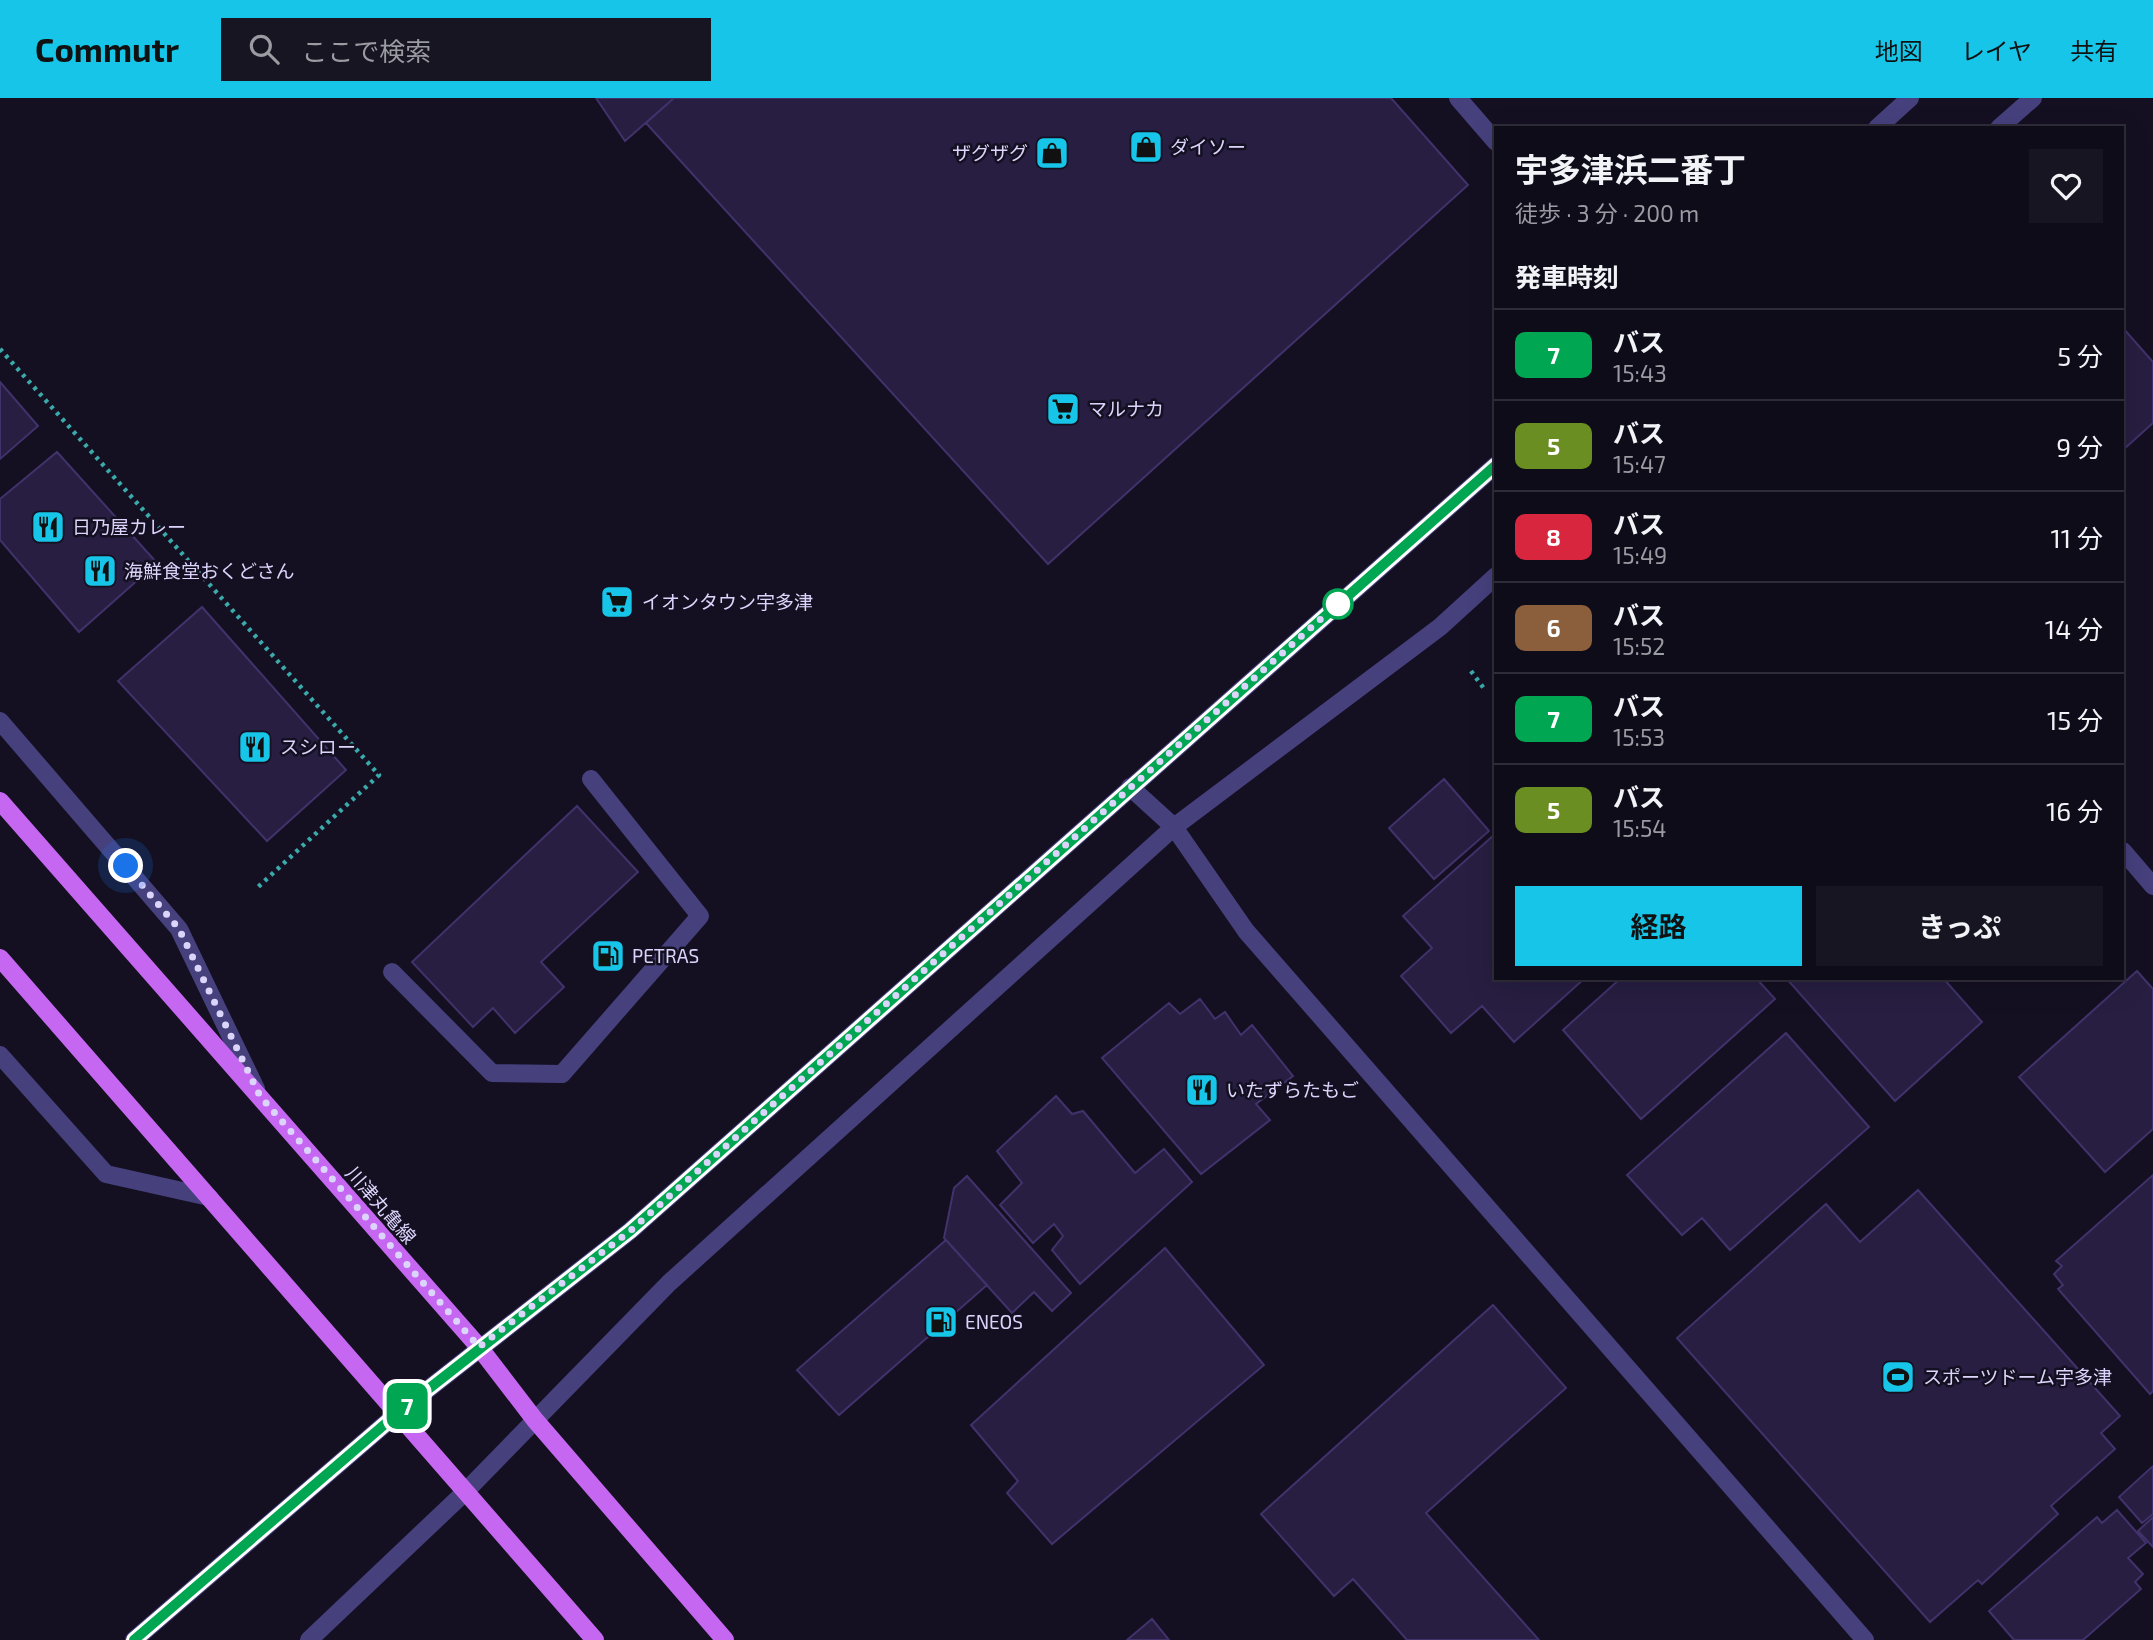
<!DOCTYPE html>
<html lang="ja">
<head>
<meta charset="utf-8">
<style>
	body { margin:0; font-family:"Exo 2","Noto Sans JP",sans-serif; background:#181523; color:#f1f3f6; height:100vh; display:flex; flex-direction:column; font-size:26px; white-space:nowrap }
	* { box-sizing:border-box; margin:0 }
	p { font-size:23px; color:#9b9ba2 }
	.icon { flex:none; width:38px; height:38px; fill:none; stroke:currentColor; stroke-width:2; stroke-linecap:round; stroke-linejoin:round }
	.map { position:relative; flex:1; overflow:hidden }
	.sheet { position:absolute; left:1494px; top:28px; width:630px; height:854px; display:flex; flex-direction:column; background:#0f0c1a; border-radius:0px; box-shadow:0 7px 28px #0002,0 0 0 2px #2f2c39 }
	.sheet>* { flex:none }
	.badge { padding:0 14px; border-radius:10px; font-size:24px; line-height:46px }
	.you { position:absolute; width:35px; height:35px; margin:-18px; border:5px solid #fff; border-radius:50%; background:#1a73e8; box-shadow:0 0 0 10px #1a73e833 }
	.map>.badge { position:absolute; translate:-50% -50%; box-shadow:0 0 0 4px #fff }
	h2 { padding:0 21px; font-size:26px; line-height:63px }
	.round { display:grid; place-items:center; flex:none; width:74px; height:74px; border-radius:0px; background:#181523 }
	.head { display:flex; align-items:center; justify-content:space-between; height:119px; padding:0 21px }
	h1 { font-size:33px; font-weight:700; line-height:52px }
	.cta { display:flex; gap:14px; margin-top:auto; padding:14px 21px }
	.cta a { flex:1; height:80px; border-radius:0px; background:#16c5e7; color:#111; font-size:28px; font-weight:700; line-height:80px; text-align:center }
	.cta a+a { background:#181523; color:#f1f3f6 }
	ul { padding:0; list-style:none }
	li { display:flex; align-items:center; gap:21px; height:91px; padding:0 21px; border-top:2px solid #2f2c39 }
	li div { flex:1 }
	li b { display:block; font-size:26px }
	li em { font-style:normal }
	li .badge { min-width:77px; font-weight:700; text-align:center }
	header { display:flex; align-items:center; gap:42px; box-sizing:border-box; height:98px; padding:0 35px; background:#16c5e7; color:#111 }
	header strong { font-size:33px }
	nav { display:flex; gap:38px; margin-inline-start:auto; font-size:24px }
	.search { width:490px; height:63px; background:#181523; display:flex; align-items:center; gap:18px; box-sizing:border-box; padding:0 24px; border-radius:0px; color:#9b9ba2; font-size:26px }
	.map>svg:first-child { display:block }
</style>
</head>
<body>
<header>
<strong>Commutr</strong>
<div class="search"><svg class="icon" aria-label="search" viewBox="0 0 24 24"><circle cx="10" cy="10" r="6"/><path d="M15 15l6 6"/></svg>ここで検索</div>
<nav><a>地図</a><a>レイヤ</a><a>共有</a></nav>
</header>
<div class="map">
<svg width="2153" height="1542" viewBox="0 0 2153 1542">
	<rect width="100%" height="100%" fill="#141022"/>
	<!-- building -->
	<path fill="#271e41" stroke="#41326b" stroke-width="2" d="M596,0h78l-49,43z
		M674,0h717l77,87 -420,379 -402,-441z
		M2123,230l30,34v61l-30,27z
		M0,284l38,44 -38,33z
		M57,354l100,111 -78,69 -79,-92v-41z
		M202,509l144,163 -79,71 -149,-160z
		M1444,681l45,52 -55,48 -45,-51z
		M577,708l61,66 -97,90 23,25 -49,46 -22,-25 -20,19 -61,-65z
		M1494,737l2,143h89l-71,64 -32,-36 -31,27 -50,-57 31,-28 -29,-32z
		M2137,873l16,18v140l-48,43 -86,-95z
		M1621,880h135l19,21 -134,120 -78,-89z
		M1786,880h157l39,44 -87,79z
		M1200,901l15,20 10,-7 16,23 11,-10 41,51 -37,28 14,16 -69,54 -99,-116 67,-55 11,11z
		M1786,935l83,94 -139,123 -28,-32 -20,17 -55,-60z
		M1056,998l16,18 11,-3 52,62 29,-24 28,33 -112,102 -28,-34 11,-14 -9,-12 -21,19 -33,-38 22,-22 -25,-32z
		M2153,1077v216l-3,3 -92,-105 5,-4 -9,-11 8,-8 -6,-5z
		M967,1078l104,117 -19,18 -18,-19 -22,21 -68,-75 10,-50z
		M1918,1092l202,226 -19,17 14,16 -64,57 7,8 -76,70 -4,-4 -48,42 -253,-284 149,-134 34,38z
		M946,1142l41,45 -148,130 -42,-45z
		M1165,1150l99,117 -212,179 -45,-51 11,-12 -47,-56z
		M1493,1207l73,83 -140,125 113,127h-132l-54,-61 -19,17 -73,-82z
		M2153,1368v48l-11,9 -23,-26z
		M2117,1412l29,33 -18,15 15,16 -8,8 6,7 -58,51h-69l-25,-29 108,-94 5,6z
		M2153,1419v30l-15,-16z
		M1152,1521l17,21h-42z"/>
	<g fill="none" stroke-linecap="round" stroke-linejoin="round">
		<!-- path -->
		<path stroke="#3aaaaa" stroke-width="4.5" stroke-dasharray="3.5 5" stroke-linecap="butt" d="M0,251l379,426 -122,113
			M1471,573l14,19"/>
		<!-- minor -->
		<path stroke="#46407d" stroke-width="18" d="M1458,0l38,44
			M1877,30l33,-30
			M1999,30l34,-30
			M0,623l179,208 77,160
			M1130,689l44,40 72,104 619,709
			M2123,753l30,35
			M392,874l100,101 70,1 138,-158 -109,-137
			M0,957l106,119 103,23
			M134,1542l265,-228 231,-181 866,-766
			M309,1542l156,-148 204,-209 505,-456 266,-200 56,-51"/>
		<!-- major -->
		<path stroke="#c667f1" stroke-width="18" d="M0,703l479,546 56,73 190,220
			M0,860l595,682"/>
	</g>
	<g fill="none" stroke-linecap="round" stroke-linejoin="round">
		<defs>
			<path id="line" d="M134,1542l265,-228 231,-181 866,-766"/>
		</defs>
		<!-- line casing -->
		<use href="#line" stroke="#fff" stroke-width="16"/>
		<!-- line -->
		<use href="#line" stroke="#00a651" stroke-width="10"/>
		<!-- walk -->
		<path stroke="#dcd5fb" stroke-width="7" stroke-dasharray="0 12.6" d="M126,768l53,63 81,167 219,251 151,-116 710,-629 -2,2"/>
	</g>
	<!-- icons -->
	<defs>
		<symbol id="shop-square" viewBox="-11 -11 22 22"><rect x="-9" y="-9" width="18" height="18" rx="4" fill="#16c5e7" stroke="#141022"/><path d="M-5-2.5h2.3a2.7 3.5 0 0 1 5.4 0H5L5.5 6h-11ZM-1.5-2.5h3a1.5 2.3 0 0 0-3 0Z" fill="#111"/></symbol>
		<symbol id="supermarket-square" viewBox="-11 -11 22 22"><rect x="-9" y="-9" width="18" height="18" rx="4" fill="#16c5e7" stroke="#141022"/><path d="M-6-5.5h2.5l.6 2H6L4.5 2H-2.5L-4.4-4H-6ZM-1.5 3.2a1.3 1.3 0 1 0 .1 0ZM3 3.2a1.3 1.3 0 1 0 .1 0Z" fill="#111"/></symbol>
		<symbol id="restaurant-square" viewBox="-11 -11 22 22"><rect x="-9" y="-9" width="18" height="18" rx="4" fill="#16c5e7" stroke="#141022"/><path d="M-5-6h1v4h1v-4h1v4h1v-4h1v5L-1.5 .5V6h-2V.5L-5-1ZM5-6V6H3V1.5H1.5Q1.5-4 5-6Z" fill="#111"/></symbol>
		<symbol id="fuel-square" viewBox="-11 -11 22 22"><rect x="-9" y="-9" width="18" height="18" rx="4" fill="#16c5e7" stroke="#141022"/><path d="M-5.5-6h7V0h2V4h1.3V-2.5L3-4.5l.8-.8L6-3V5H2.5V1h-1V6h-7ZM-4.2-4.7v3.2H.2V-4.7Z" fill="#111"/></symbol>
		<symbol id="stadium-square" viewBox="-11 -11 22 22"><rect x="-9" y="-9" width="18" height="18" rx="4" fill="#16c5e7" stroke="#141022"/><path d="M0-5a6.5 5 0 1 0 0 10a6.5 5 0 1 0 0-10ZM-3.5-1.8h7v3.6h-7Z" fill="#111"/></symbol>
	</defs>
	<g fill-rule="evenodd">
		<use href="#shop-square" x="1127" y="30" width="38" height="38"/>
		<use href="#shop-square" x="1033" y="36" width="38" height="38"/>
		<use href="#supermarket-square" x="1044" y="292" width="38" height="38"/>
		<use href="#restaurant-square" x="29" y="410" width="38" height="38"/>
		<use href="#restaurant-square" x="81" y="454" width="38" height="38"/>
		<use href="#supermarket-square" x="598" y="485" width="38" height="38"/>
		<use href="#restaurant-square" x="236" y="630" width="38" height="38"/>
		<use href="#fuel-square" x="589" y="839" width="38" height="38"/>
		<use href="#restaurant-square" x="1183" y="973" width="38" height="38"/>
		<use href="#fuel-square" x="922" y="1205" width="38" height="38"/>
		<use href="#stadium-square" x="1879" y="1260" width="38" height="38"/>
	</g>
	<!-- markers -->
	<circle fill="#fff" stroke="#00a651" stroke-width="3.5" cx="1338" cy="506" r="14"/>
	<g text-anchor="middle" stroke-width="5" stroke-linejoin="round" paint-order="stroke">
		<!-- poi labels -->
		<g font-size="19" fill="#dcd5fb" stroke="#141022" text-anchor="start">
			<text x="1170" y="56">ダイソー</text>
			<text x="1028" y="62" text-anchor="end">ザグザグ</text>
			<text x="1088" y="318">マルナカ</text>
			<text x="72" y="436">日乃屋カレー</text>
			<text x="124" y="480">海鮮食堂おくどさん</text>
			<text x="642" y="511">イオンタウン宇多津</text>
			<text x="280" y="656">スシロー</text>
			<text x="632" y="865">PETRAS</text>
			<text x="1226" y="999">いたずらたもご</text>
			<text x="965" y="1231">ENEOS</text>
			<text x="1923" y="1286">スポーツドーム宇多津</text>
		</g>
		<!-- street labels -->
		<g font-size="19" fill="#dcd5fb" stroke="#141022">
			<text transform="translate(381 1107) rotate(49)" y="7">川津丸亀線</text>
		</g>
	</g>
</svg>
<div class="you" style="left:126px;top:768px"></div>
<b class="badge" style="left:407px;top:1308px;background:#00a651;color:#fff">7</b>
<section class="sheet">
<div class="head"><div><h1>宇多津浜二番丁</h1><p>徒歩 · 3 分 · 200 m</p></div><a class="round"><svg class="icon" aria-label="heart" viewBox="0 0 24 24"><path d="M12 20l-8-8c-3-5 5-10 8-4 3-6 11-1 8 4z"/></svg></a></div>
<h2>発車時刻</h2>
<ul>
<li><span class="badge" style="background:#00a651;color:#fff">7</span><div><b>バス</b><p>15:43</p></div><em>5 分</em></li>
<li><span class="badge" style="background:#6b8e23;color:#fff">5</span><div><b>バス</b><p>15:47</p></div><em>9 分</em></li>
<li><span class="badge" style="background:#d7263d;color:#fff">8</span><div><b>バス</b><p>15:49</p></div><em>11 分</em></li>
<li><span class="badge" style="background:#8b5e3c;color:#fff">6</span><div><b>バス</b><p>15:52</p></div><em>14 分</em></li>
<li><span class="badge" style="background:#00a651;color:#fff">7</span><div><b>バス</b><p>15:53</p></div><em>15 分</em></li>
<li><span class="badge" style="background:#6b8e23;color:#fff">5</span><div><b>バス</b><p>15:54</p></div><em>16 分</em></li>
</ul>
<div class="cta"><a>経路</a><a>きっぷ</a></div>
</section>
</div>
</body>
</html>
